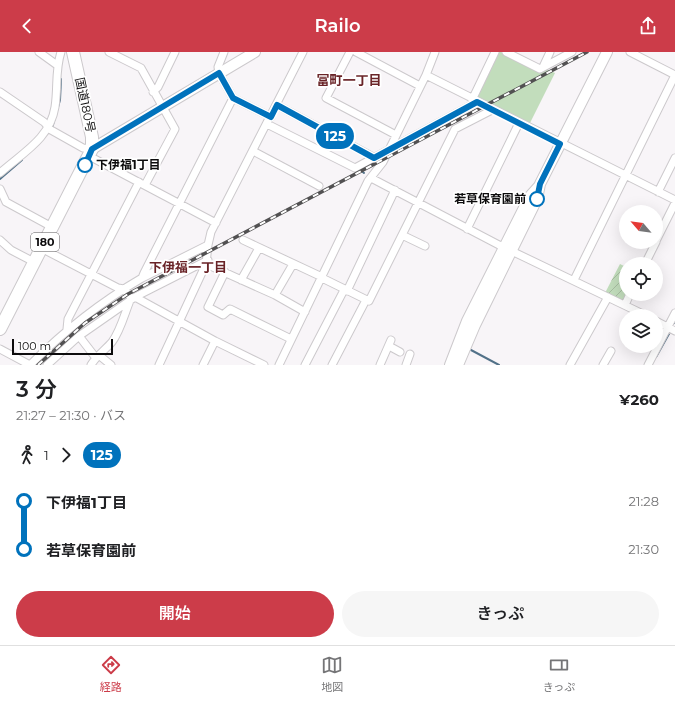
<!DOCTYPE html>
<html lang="ja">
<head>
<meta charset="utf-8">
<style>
	body { margin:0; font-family:Montserrat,"Noto Sans JP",sans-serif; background:#f6f6f6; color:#202124; height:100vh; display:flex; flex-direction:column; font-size:15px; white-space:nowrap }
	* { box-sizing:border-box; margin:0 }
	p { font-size:13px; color:#757577 }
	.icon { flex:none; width:22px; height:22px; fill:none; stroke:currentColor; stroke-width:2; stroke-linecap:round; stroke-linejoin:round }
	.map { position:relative; height:313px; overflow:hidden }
	.side { display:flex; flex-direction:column; background:#fff; flex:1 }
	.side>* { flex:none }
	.badge { padding:0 8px; border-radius:13px; font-size:14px; line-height:26px }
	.needle { width:26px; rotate:298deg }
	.tools { position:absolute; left:619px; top:153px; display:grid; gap:8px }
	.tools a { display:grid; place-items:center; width:44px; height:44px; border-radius:50%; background:#fff; box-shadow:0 4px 16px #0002; font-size:20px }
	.scale { position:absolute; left:12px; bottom:10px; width:101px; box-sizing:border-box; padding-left:4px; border:2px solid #0d0c0d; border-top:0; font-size:11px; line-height:14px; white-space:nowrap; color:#0d0c0d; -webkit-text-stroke:3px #fff; paint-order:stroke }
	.map>.badge { position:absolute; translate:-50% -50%; box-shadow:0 0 0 2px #fff }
	.legs { display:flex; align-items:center; gap:6px; height:44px; padding:0 16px; font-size:13px }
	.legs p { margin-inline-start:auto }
	.headline { display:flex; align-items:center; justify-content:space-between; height:68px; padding:0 16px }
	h1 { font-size:22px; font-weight:600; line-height:30px }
	.action { display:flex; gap:8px; margin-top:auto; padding:8px 16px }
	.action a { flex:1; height:46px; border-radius:24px; background:#cc3c49; color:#fff; font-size:16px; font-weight:600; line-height:46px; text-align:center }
	.action a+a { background:#f6f6f6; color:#202124 }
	ul { padding:0 16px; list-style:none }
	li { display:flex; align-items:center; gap:14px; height:48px; font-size:15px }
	li i { display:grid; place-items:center; width:6px; height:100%; margin:0 5px; background:currentColor }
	li i::after { content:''; width:10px; height:10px; margin:-5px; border:3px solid; border-radius:50%; background:#fff }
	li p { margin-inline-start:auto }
	li:first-child i { background:linear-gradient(#0000 50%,currentColor 0) }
	li:last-child i { background:linear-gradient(currentColor 50%,#0000 0) }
	header { display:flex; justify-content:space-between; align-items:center; height:52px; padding:0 16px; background:#cc3c49; color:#fff; font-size:18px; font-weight:600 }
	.dock { display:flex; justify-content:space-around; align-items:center; height:56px; border-top:1px solid #e0e0e0; background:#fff; font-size:11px; color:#757577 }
	.dock a { display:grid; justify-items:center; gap:2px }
	.dock .selected { color:#cc3c49 }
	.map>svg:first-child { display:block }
</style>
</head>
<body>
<header><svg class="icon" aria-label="back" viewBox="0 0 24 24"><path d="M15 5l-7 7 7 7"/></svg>Railo<svg class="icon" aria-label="share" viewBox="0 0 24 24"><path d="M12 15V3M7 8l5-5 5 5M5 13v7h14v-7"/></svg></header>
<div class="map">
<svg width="675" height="313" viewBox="0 0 675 313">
	<defs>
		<pattern id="garden-furrows" width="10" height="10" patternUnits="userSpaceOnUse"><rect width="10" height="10" fill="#c2ddbc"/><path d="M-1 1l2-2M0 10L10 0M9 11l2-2" fill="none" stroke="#a6bca0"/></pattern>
	</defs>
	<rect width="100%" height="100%" fill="#f8f5f8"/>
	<!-- park -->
	<path fill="#c2ddbc" d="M498,0h3l38,20 7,-3 9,4 -26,52 -54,-27z"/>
	<!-- garden -->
	<path fill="url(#garden-furrows)" d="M620,212l6,3v27h2l-5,9 -18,-10z"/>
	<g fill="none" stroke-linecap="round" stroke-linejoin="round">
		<!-- stream -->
		<path stroke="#527188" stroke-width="2" d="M52,76l8,-28 1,-21
			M359,117l5,4
			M0,127l22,-19
			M674,271l1,-2
			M76,274l4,6
			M471,298l28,15
			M656,305l14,-25"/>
		<defs>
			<path id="street" d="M39,0l18,13
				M109,0l32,16 34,61 -30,56
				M224,0l-6,15 1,6 14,25 38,19
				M350,0l-24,46 70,37
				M356,0l64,34
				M506,0l34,17 32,-17
				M630,0l45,23
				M543,15l7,-15
				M426,23l9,-23
				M0,40l44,30 7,8 32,18 9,1
				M153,40l5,-5 17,-35
				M472,48l23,-48
				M277,53l98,53
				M267,72l88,44 122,-66
				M253,99l66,35
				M89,104l127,67
				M0,121c22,-20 50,-34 55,-66 3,-19 0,-37 6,-55
				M371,126l128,67 148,71
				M0,137l6,13 46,25
				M658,140l17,-34
				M467,177l52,-106
				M402,183l23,11
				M0,188l11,10 23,12
				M243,188l79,37
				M656,189l19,-38
				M41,196l77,40 6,1 7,9
				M206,212l69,31 30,17
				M645,212l11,-22
				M225,220l-17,35 15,8 7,-6 61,30
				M142,226l66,-33
				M322,226l47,23 86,-172 37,-19
				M241,228l18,-32
				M574,228l101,-205
				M347,239l48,-101
				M275,243l18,-31
				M135,245l73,-37
				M625,253l5,-11
				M656,269l19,10
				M67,277l1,-10 71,-137
				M79,284l17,22
				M389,294l11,6
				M0,297l30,16
				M100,304l11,9
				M30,313c35,-35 69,-62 112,-87l2,-5 89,-175
				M47,313l32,-29 56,-39 80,44 49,24
				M91,313c5,-9 14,-15 21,-23 9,-12 13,-30 19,-44
				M159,313l47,-101 2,-19 3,-13 92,-180
				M203,313l12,-24
				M279,313l89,-184 15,-19 43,-87 249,125
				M305,313l39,-75
				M332,313l34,-65
				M380,313l11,-25
				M406,313l4,-11
				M570,313l38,-68
				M603,313l8,-14
				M648,313l27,-52"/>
			<path id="secondary" d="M92,97l163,-97
				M450,313l17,-44 63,-125 9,-10
				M458,313l17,-40 62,-126 3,-15 67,-132"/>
			<path id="highway" d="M0,277l92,-180v-12l-19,-85"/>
		</defs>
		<!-- street casing -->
		<use href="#street" stroke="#ccc9cc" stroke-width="9"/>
		<!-- secondary casing -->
		<use href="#secondary" stroke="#ccc9cc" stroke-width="12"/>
		<!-- highway casing -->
		<use href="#highway" stroke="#ccc9cc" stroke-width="14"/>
		<!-- street -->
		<use href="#street" stroke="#fff" stroke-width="7"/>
		<!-- secondary -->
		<use href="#secondary" stroke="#fff" stroke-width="10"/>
		<!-- highway -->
		<use href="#highway" stroke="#fff" stroke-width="12"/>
		<defs>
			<path id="rail" d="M38,313l47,-42 43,-29 459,-242"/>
		</defs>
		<!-- rail casing -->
		<use href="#rail" stroke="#525152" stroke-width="3.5"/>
		<!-- rail -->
		<use href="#rail" stroke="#fff" stroke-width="2" stroke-dasharray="6" stroke-linecap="butt"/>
	</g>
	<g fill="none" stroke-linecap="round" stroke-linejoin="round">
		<defs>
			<path id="line-1" d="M85,113l7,-16 127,-76 14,25 38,19 6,-12 97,53 103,-56 83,42 -20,40 -3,15"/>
		</defs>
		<!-- line-1 casing -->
		<use href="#line-1" stroke="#fff" stroke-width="9"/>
		<!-- line-1 -->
		<use href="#line-1" stroke="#0072bc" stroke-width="6"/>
	</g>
	<!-- markers -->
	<g fill="#fff" stroke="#0072bc" stroke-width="2">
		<circle cx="85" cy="113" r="7"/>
		<circle cx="537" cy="147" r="7"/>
	</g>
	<g text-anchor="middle" stroke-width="3.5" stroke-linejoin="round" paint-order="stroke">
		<!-- shield labels -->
		<rect fill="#fff" stroke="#565556" stroke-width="1" x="31" y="181" width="28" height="18" rx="3"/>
		<g font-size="11" font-weight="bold" fill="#0d0c0d">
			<text x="45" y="194">180</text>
		</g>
		<!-- street labels -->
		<g font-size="12" fill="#0d0c0d" stroke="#fff">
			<text transform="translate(85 53) rotate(78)" y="4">国道180号</text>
		</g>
		<!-- stop labels -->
		<g font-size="12" font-weight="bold" fill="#0d0c0d" stroke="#fff" text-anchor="start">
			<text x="96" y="117">下伊福1丁目</text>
			<text x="526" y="151" text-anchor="end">若草保育園前</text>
		</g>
		<!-- neighbourhood labels -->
		<g font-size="13" font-weight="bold" fill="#692327" stroke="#fff">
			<text x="349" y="33">富町一丁目</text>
			<text x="188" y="220">下伊福一丁目</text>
		</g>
	</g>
</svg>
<div class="tools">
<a><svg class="needle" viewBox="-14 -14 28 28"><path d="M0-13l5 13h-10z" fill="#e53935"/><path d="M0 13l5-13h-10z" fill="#757577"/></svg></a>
<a><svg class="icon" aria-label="locate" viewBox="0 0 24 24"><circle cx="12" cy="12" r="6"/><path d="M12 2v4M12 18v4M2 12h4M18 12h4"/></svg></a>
<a><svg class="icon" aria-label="layers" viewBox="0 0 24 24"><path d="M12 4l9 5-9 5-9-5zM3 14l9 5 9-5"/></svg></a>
</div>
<div class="scale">100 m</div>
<b class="badge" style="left:335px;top:84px;background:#0072bc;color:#fff">125</b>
</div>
<section class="side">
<div class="headline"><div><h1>3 分</h1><p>21:27 – 21:30 · バス</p></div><b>¥260</b></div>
<div class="legs"><svg class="icon" aria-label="walk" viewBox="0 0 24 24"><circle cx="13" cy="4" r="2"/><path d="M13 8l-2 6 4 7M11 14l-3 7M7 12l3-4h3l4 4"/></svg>1<svg class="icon" aria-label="forward" viewBox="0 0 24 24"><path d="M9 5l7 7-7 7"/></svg><b class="badge" style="background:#0072bc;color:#fff">125</b></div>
<ul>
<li><i style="color:#0072bc"></i><b>下伊福1丁目</b><p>21:28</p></li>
<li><i style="color:#0072bc"></i><b>若草保育園前</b><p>21:30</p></li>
</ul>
<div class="action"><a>開始</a><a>きっぷ</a></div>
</section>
<nav class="dock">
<a class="selected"><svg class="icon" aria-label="directions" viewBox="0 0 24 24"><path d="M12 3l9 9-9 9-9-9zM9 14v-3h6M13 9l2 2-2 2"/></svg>経路</a>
<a><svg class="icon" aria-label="map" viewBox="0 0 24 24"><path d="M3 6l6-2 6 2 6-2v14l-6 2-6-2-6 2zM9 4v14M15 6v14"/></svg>地図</a>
<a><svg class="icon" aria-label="tickets" viewBox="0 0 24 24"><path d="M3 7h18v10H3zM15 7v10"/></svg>きっぷ</a>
</nav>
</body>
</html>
